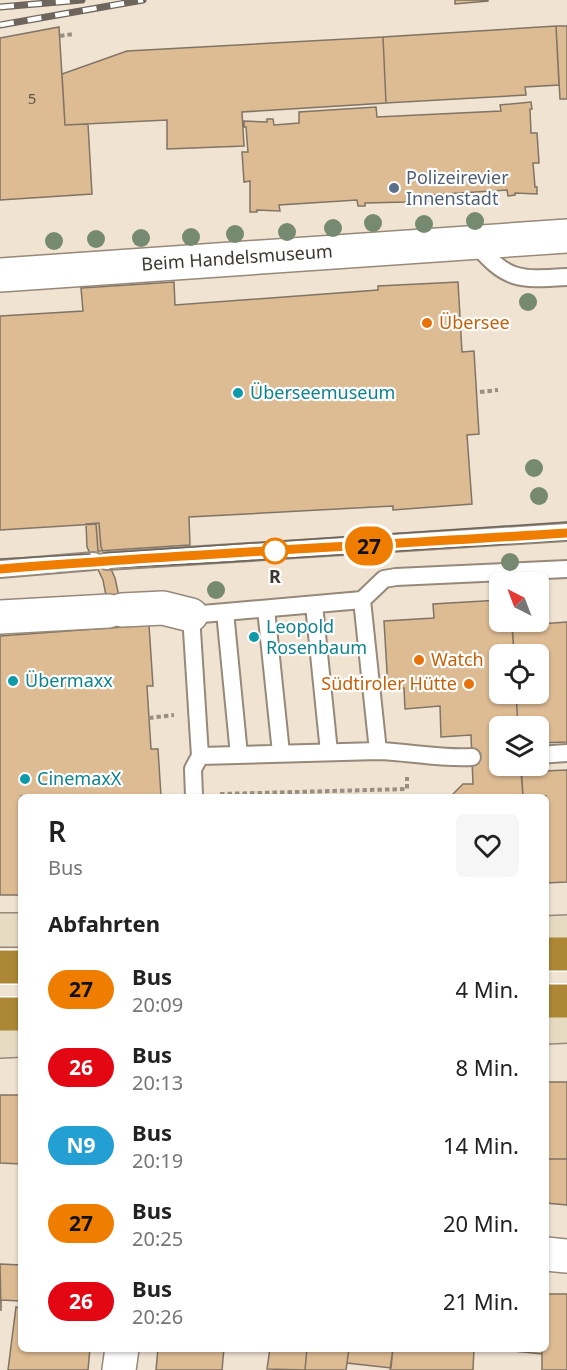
<!DOCTYPE html>
<html lang="de">
<head>
<meta charset="utf-8">
<style>
	body { margin:0; font-family:"Noto Sans",sans-serif; background:#f6f6f6; color:#222; height:100vh; display:flex; flex-direction:column; font-size:22px; white-space:nowrap }
	* { box-sizing:border-box; margin:0 }
	p { font-size:20px; color:#767676 }
	.icon { flex:none; width:33px; height:33px; fill:none; stroke:currentColor; stroke-width:2; stroke-linecap:round; stroke-linejoin:round }
	.map { position:relative; flex:1; overflow:hidden }
	.sheet { position:absolute; left:18px; top:794px; width:531px; height:558px; display:flex; flex-direction:column; background:#fff; border-radius:9px; box-shadow:0 2px 4px #0004 }
	.sheet>* { flex:none }
	.badge { padding:0 12px; border-radius:20px; font-size:21px; line-height:39px }
	.needle { width:39px; rotate:318deg }
	.buttons { position:absolute; left:489px; top:572px; display:grid; gap:12px }
	.buttons a { display:grid; place-items:center; width:60px; height:60px; border-radius:9px; background:#fff; box-shadow:0 2px 4px #0004; font-size:30px }
	.map>.badge { position:absolute; translate:-50% -50%; box-shadow:0 0 0 3px #fff }
	h2 { padding:0 30px; font-size:22px; line-height:54px }
	.round { display:grid; place-items:center; flex:none; width:63px; height:63px; border-radius:9px; background:#f6f6f6 }
	.head { display:flex; align-items:center; justify-content:space-between; height:102px; padding:0 30px }
	h1 { font-size:28px; font-weight:600; line-height:45px }
	ul { padding:0; list-style:none }
	li { display:flex; align-items:center; gap:18px; height:78px; padding:0 30px }
	li div { flex:1 }
	li b { display:block; font-size:22px }
	li em { font-style:normal }
	li .badge { min-width:66px; font-weight:700; text-align:center }
	.map>svg:first-child { display:block }
</style>
</head>
<body>
<div class="map">
<svg width="567" height="1370" viewBox="0 0 567 1370">
	<rect width="100%" height="100%" fill="#f1e3d2"/>
	<!-- building -->
	<path fill="#ddbb93" stroke="#807465" stroke-width="1.5" d="M455,0h33v1l-33,3z
		M556,26l3,59 -34,2 1,8 -140,8 -3,-66z
		M556,26h11v73h-7z
		M59,27l6,98 23,-1 4,70 -92,6v-162z
		M383,37l3,66 -144,9 2,34 -77,3v-29l-102,5 -3,-51 65,-23z
		M531,102l1,7h-2l1,24h6l2,30h-6l2,24h2v7l-22,-1v2l-7,1 -1,-6 -77,5v6l-8,1v-3l-15,1v2l-42,1v3h-7l-1,-6 -78,5 1,6 -23,-1v2h-7v-31l-6,1 -2,-30h6l-2,-25h-2v-6l23,1v-3h6l1,6 25,-2v-11l77,-5 1,10 124,-6 -1,-6z
		M174,282l1,23 203,-15v-4l80,-4 4,70 12,-1 5,83 -12,1 5,69 -79,6v-4l-204,11 1,28 -92,6 -2,-27 -96,6v-214l83,-5 -2,-23z
		M99,523l2,24 14,31 7,32 1,17 -14,1v-17l-6,-31 -16,-33 -1,-23z
		M500,600v21h12l2,33h-14v39h16l2,33h-18v39h21l2,31h-70v-2l10,-10h10l-2,-49 -30,2 -1,-31 -35,3 -1,-21 -16,1 -4,-68 50,-3 -1,-14z
		M567,622v120l-29,1v-17h-20l-2,-33h22v-39h-24l-2,-28z
		M149,625l4,61h-6l2,32 2,31h7l3,47h-140v99h-21v-259z
		M567,770v112l-21,1v-87h-23l-2,-24z
		M546,1082h21v77h-21z
		M0,1095h21v69l-21,-1z
		M546,1159h21v46l-21,-2z
		M0,1264l21,1v36l-20,-1v11z
		M546,1294h21v76h-25v-22h4z
		M16,1307l5,1v40h69l-2,22h-80z
		M158,1348h66l-2,22h-66z
		M270,1348h37l-2,22 -38,-1z
		M307,1348h42l-3,22h-41z
		M349,1348h44l-2,20 -44,-5z
		M393,1348h81l-1,22h-83z
		M485,1348h57v6z"/>
	<g fill="none" stroke-linecap="round" stroke-linejoin="round">
		<defs>
			<path id="lane" d="M474,242c33,39 44,38 93,35
				M107,561l460,-29
				M0,569l94,-8
				M362,600l16,151
				M314,605l15,147
				M266,609l15,144
				M225,612l14,143
				M538,755l29,-2
				M200,756l178,-5c32,1 62,8 94,6
				M194,796l-1,-27 7,-13 -9,-141 171,-15 22,-21 12,-2 171,-8"/>
			<path id="street" d="M0,275l567,-39
				M122,610l41,-2 28,7
				M0,617l109,-6
				M546,1254l21,2
				M119,1370l3,-22"/>
			<path id="secondary" d="M0,930h21
				M546,933l21,-1
				M546,1027l21,-1
				M0,1041l21,-1"/>
			<path id="highway" d="M546,954h21
				M0,967h21
				M546,1001h21
				M0,1014h21"/>
		</defs>
		<!-- lane casing -->
		<use href="#lane" stroke="#96897a" stroke-width="20"/>
		<!-- street casing -->
		<use href="#street" stroke="#96897a" stroke-width="36"/>
		<!-- secondary casing -->
		<use href="#secondary" stroke="#96897a" stroke-width="36"/>
		<!-- highway casing -->
		<use href="#highway" stroke="#fff" stroke-width="36"/>
		<!-- path -->
		<path stroke="#998f83" stroke-width="4" stroke-dasharray="4.5 3" stroke-linecap="butt" d="M60,36l13,-2
			M480,392l18,-2
			M149,718l25,-3
			M220,794l187,-5v-12"/>
		<!-- lane -->
		<use href="#lane" stroke="#fff" stroke-width="16"/>
		<!-- street -->
		<use href="#street" stroke="#fff" stroke-width="33"/>
		<!-- secondary -->
		<use href="#secondary" stroke="#e6dbc2" stroke-width="33"/>
		<!-- highway -->
		<use href="#highway" stroke="#ac8735" stroke-width="33"/>
		<!-- tram -->
		<path stroke="#6e665d" stroke-width="1.5" d="M104,553l463,-31
			M0,559l90,-5
			M110,568l117,-6 340,-22
			M0,574l97,-5"/>
		<defs>
			<path id="rail" d="M0,7l82,-7
				M0,25l143,-25"/>
		</defs>
		<!-- rail casing -->
		<use href="#rail" stroke="#6e665d" stroke-width="7"/>
		<!-- rail -->
		<use href="#rail" stroke="#fff" stroke-width="4.5" stroke-dasharray="14" stroke-linecap="butt"/>
	</g>
	<!-- trees -->
	<g fill="#758a71">
		<circle cx="475" cy="221" r="9"/>
		<circle cx="373" cy="223" r="9"/>
		<circle cx="424" cy="224" r="9"/>
		<circle cx="333" cy="228" r="9"/>
		<circle cx="287" cy="232" r="9"/>
		<circle cx="235" cy="234" r="9"/>
		<circle cx="191" cy="237" r="9"/>
		<circle cx="141" cy="238" r="9"/>
		<circle cx="96" cy="239" r="9"/>
		<circle cx="54" cy="241" r="9"/>
		<circle cx="528" cy="302" r="9"/>
		<circle cx="534" cy="468" r="9"/>
		<circle cx="539" cy="496" r="9"/>
		<circle cx="510" cy="562" r="9"/>
		<circle cx="216" cy="590" r="9"/>
	</g>
	<g fill="none" stroke-linecap="round" stroke-linejoin="round">
		<defs>
			<path id="line" d="M0,569c189,-15 378,-24 567,-36"/>
		</defs>
		<!-- line casing -->
		<use href="#line" stroke="#fff" stroke-width="14"/>
		<!-- line -->
		<use href="#line" stroke="#ef7d00" stroke-width="9"/>
	</g>
	<!-- markers -->
	<circle fill="#5c6f8a" stroke="#fff" stroke-width="2" cx="394" cy="188" r="6"/>
	<g fill="#e8710a" stroke="#fff" stroke-width="2">
		<circle cx="427" cy="323" r="6"/>
		<circle cx="419" cy="660" r="6"/>
		<circle cx="469" cy="684" r="6"/>
	</g>
	<g fill="#0f9aa8" stroke="#fff" stroke-width="2">
		<circle cx="238" cy="393" r="6"/>
		<circle cx="254" cy="637" r="6"/>
		<circle cx="13" cy="681" r="6"/>
		<circle cx="25" cy="779" r="6"/>
	</g>
	<circle fill="#fff" stroke="#ef7d00" stroke-width="3" cx="275" cy="551" r="12"/>
	<g text-anchor="middle" stroke-width="4.5" stroke-linejoin="round" paint-order="stroke">
		<!-- number labels -->
		<g font-size="15" fill="#645849">
			<text x="32" y="104">5</text>
		</g>
		<!-- service labels -->
		<g font-size="18" fill="#4e5e75" stroke="#fff" text-anchor="start">
			<text x="406" y="184">Polizeirevier<tspan x="406" dy="21">Innenstadt</tspan></text>
		</g>
		<!-- street labels -->
		<g font-size="18" fill="#3c3730" stroke="#fff">
			<text transform="translate(237 258) rotate(-4)" y="6">Beim Handelsmuseum</text>
		</g>
		<!-- food labels -->
		<g font-size="18" fill="#c56008" stroke="#fff" text-anchor="start">
			<text x="439" y="329">Übersee</text>
			<text x="431" y="666">Watch</text>
			<text x="457" y="690" text-anchor="end">Südtiroler Hütte</text>
		</g>
		<!-- culture labels -->
		<g font-size="18" fill="#0d838f" stroke="#fff" text-anchor="start">
			<text x="250" y="399">Überseemuseum</text>
			<text x="266" y="633">Leopold<tspan x="266" dy="21">Rosenbaum</tspan></text>
			<text x="25" y="687">Übermaxx</text>
			<text x="37" y="785">CinemaxX</text>
		</g>
		<!-- stop labels -->
		<g font-size="18" font-weight="bold" fill="#3c3730" stroke="#fff">
			<text x="275" y="583">R</text>
		</g>
	</g>
</svg>
<div class="buttons">
<a><svg class="needle" viewBox="-14 -14 28 28"><path d="M0-13l5 13h-10z" fill="#e53935"/><path d="M0 13l5-13h-10z" fill="#767676"/></svg></a>
<a><svg class="icon" aria-label="locate" viewBox="0 0 24 24"><circle cx="12" cy="12" r="6"/><path d="M12 2v4M12 18v4M2 12h4M18 12h4"/></svg></a>
<a><svg class="icon" aria-label="layers" viewBox="0 0 24 24"><path d="M12 4l9 5-9 5-9-5zM3 14l9 5 9-5"/></svg></a>
</div>
<b class="badge" style="left:369px;top:546px;background:#ef7d00;color:#111">27</b>
<section class="sheet">
<div class="head"><div><h1>R</h1><p>Bus</p></div><a class="round"><svg class="icon" aria-label="heart" viewBox="0 0 24 24"><path d="M12 20l-8-8c-3-5 5-10 8-4 3-6 11-1 8 4z"/></svg></a></div>
<h2>Abfahrten</h2>
<ul>
<li><span class="badge" style="background:#ef7d00;color:#111">27</span><div><b>Bus</b><p>20:09</p></div><em>4 Min.</em></li>
<li><span class="badge" style="background:#e30613;color:#fff">26</span><div><b>Bus</b><p>20:13</p></div><em>8 Min.</em></li>
<li><span class="badge" style="background:#249fd3;color:#fff">N9</span><div><b>Bus</b><p>20:19</p></div><em>14 Min.</em></li>
<li><span class="badge" style="background:#ef7d00;color:#111">27</span><div><b>Bus</b><p>20:25</p></div><em>20 Min.</em></li>
<li><span class="badge" style="background:#e30613;color:#fff">26</span><div><b>Bus</b><p>20:26</p></div><em>21 Min.</em></li>
</ul>
</section>
</div>
</body>
</html>
